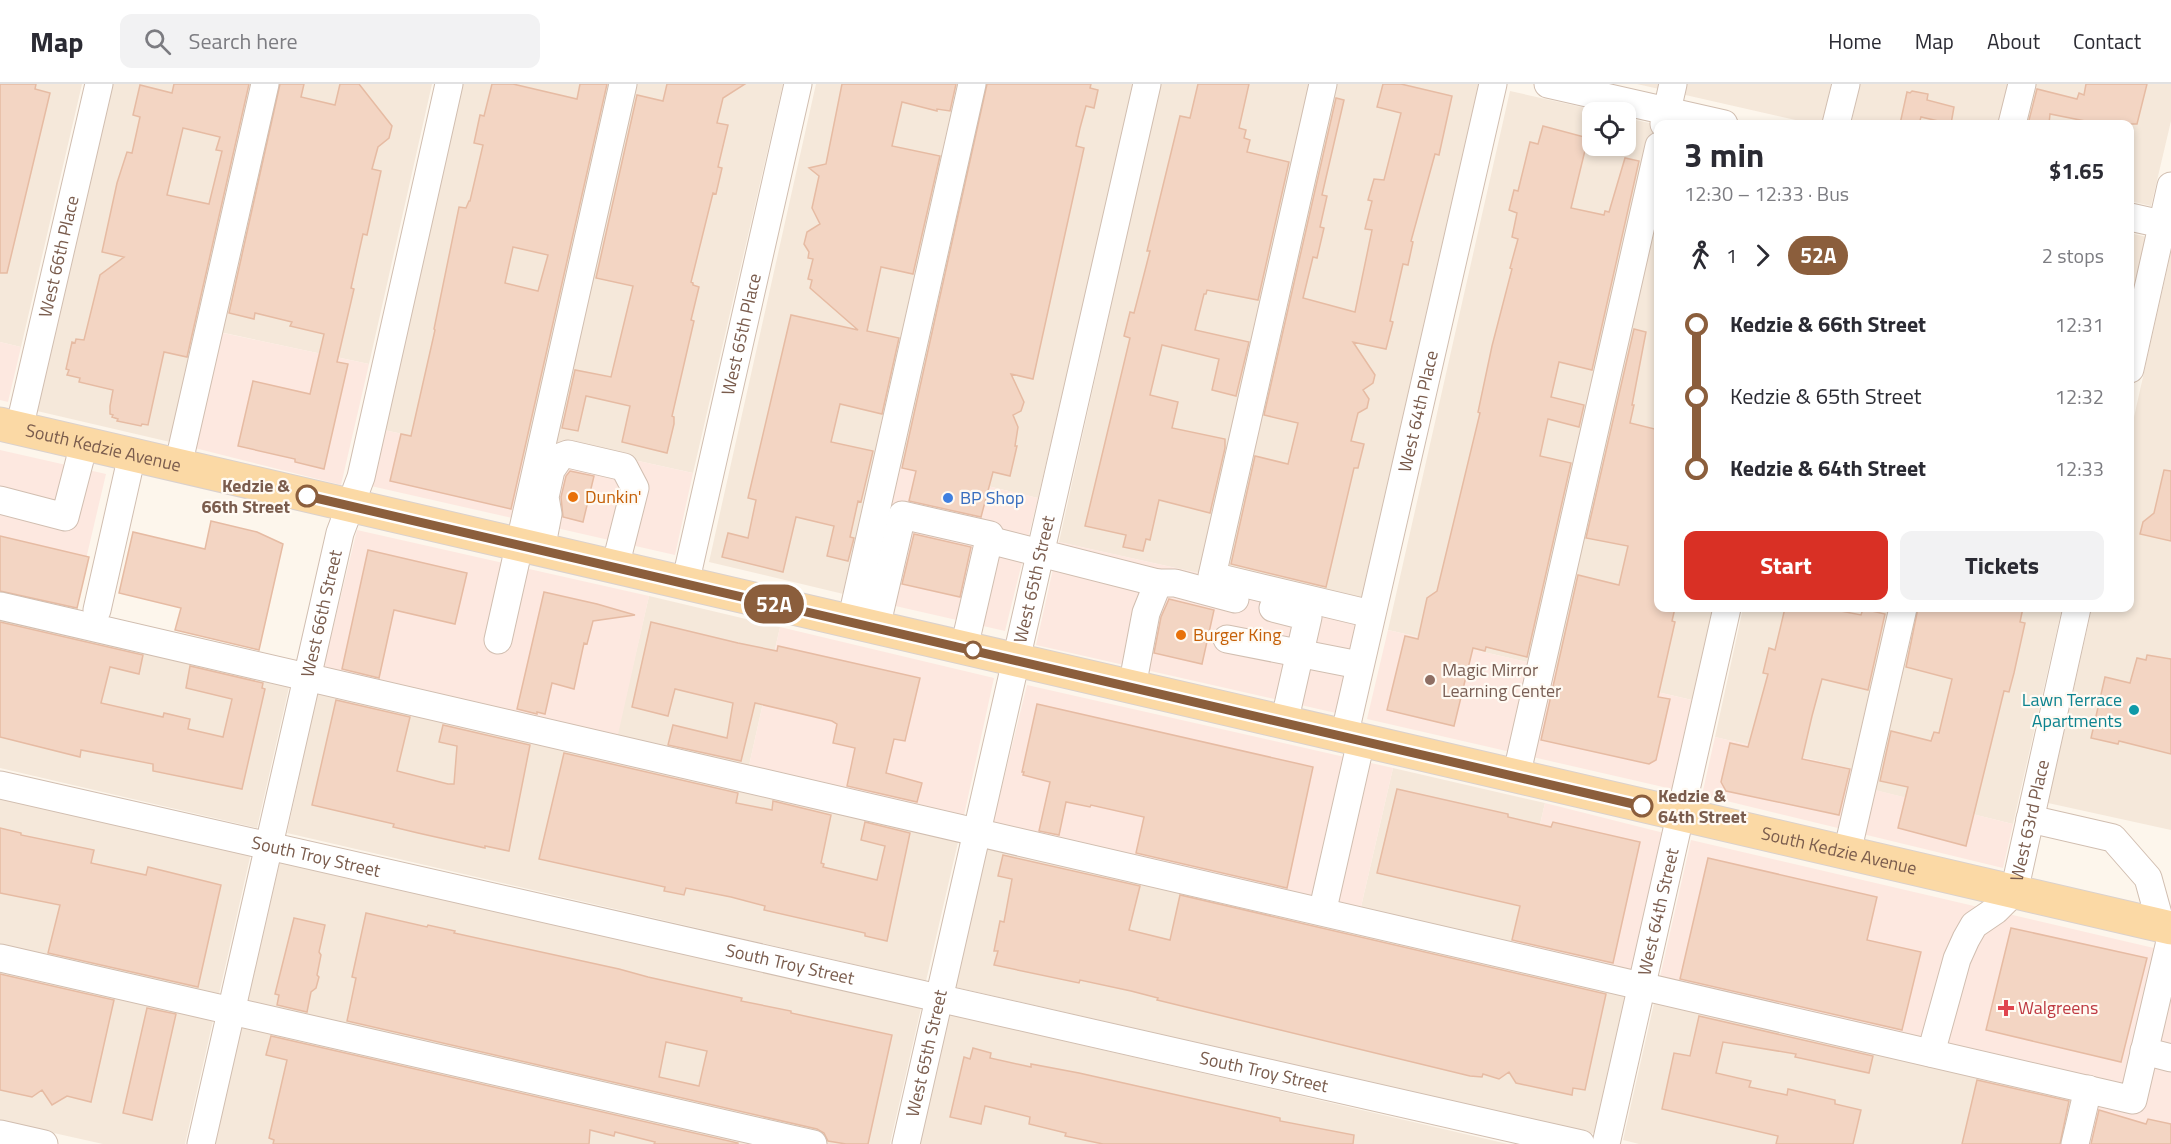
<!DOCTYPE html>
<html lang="en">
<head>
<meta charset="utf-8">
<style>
	body { margin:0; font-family:"Titillium Web",sans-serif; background:#f2f2f3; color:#2b2b33; height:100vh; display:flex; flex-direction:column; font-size:22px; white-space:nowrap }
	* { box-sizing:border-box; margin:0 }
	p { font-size:20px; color:#7c7c81 }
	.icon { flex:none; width:33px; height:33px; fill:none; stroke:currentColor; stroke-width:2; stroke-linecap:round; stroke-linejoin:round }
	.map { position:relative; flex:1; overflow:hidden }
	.panel { position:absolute; left:1654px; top:36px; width:480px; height:492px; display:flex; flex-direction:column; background:#fff; border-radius:12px; box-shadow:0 3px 9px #0003 }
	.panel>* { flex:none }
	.badge { padding:0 12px; border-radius:20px; font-size:21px; line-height:39px }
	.buttons { position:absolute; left:1582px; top:18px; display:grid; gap:12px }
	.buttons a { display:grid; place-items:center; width:54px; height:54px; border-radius:12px; background:#fff; box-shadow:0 3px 9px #0003; font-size:30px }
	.map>.badge { position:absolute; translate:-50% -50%; box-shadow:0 0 0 3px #fff }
	.legs { display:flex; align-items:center; gap:9px; height:66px; padding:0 30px; font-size:20px }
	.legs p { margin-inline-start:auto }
	.head { display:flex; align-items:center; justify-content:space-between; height:102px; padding:0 30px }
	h1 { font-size:33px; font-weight:700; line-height:45px }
	.cta { display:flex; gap:12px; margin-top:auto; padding:12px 30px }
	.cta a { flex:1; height:69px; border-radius:12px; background:#d93025; color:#fff; font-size:24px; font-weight:700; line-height:69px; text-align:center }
	.cta a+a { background:#f2f2f3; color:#2b2b33 }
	ul { padding:0 30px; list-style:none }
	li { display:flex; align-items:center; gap:21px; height:72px; font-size:22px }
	li i { display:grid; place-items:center; width:9px; height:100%; margin:0 8px; background:currentColor }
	li i::after { content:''; width:15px; height:15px; margin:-8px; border:4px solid; border-radius:50%; background:#fff }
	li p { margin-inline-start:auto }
	li:first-child i { background:linear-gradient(#0000 50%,currentColor 0) }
	li:last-child i { background:linear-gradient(currentColor 50%,#0000 0) }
	header { display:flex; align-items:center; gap:36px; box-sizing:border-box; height:84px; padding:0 30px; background:#fff; border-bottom:2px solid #e1e1e2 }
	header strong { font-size:28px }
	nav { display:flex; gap:33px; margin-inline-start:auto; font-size:21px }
	.search { width:420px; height:54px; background:#f2f2f3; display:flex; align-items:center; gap:15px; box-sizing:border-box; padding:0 21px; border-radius:12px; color:#7c7c81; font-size:22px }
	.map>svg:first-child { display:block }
</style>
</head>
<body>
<header>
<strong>Map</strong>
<div class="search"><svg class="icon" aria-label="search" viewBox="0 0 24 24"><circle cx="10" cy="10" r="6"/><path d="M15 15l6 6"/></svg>Search here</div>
<nav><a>Home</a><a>Map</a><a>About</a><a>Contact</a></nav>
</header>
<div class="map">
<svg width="2171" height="1060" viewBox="0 0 2171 1060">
	<rect width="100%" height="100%" fill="#fdf6ec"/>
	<!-- residential -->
	<path fill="#f5e8da" d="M0,0h82l-61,263 -21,-5z
		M113,0h319l-63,280 -159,-34 -27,115 -146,-34z
		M462,0h321l-90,389 -150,-33 -5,23 -154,-33z
		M816,0h318l-96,414 -151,-36 -31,135 -147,-35z
		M1160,0h320l-120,527 -148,-35 -153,-34z
		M1637,0h194l-9,40h-9z
		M1860,0h311v37l-20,85 -21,-5v-77h-279z
		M1510,7l94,21h-11v34h33v-28l33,7v483h54l-21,92 -304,-70z
		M2130,149l17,4 -17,72z
		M2171,168v578l-123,-27 44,-195h38v-173z
		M649,512l131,31 -34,152 215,50 -35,152 -639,-148 33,-152 294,67z
		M0,522l292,68 -35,154 -257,-60z
		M1743,524h319l-49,216 -151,-37 3,-15 -150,-35z
		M1393,684l152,35 -36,153 121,28 -35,150 -640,-147 35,-152 368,85z
		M0,712l251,57 -66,291h-82l-103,-23z
		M280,777l641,147 -31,136h-675z
		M1657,906l431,99 -13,55h-436l-16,-4z
		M948,930l560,130h-589z"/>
	<!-- commercial -->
	<path fill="#fde8e0" d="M209,246l160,34 -28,121 -158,-40z
		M0,258l21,5 -13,55 -8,-2z
		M384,346l153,33 6,-23 150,33 -18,82 -304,-69z
		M0,366l106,24 -35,149 -71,-17z
		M887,378l151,36 -33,133 -149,-34z
		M357,446l292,66 -34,152 -295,-67z
		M1059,458l153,34 148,35 -24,102 -300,-68z
		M780,543l214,51 -33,151 -215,-50z
		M1388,546l304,70 -20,89 -305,-70z
		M1027,601l366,83 -35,152 -368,-85z
		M1715,653l151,35 -3,15 150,37 -10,44 -301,-73z
		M1545,719l119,30 -34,151 -121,-27z
		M1691,756l480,112v192h-96l13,-54 -431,-100z"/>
	<!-- building -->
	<path fill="#f3d5c3" stroke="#e6bba3" stroke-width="1.5" fill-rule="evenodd" d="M0,0h36l-1,5 15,4 -43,180h-7z
		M174,0h75l-62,273 -23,-5 -16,73 -6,-1 -1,2 -24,-5 1,-2 -6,-2 1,-2 -3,-1v-8l3,-16 -34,-8 1,-4 -13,-3 2,-5 -3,-1 6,-27 3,1 1,-4 8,1 16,-65 24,-18 -22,-5 15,-69 10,-31 5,1 8,-36 -7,-2 7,-30 32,8zM183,44l37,9 -4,13 6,1 -13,53 -42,-9z
		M280,0h24l-3,13 34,8 5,-21h19l33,42 -3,12 -11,9 -6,22 9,2 -14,64 -4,-1 -12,54 3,1 -17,73 11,2 -24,105 -29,-7v-3l-57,-13 15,-65 57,13 14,-60 -34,-8 2,-4 -37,-9 -1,6 -25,-6z
		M492,0h21l64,15 3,-15h27l-96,425 -121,-28 11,-47 10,2 24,-106 -1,-1 25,-122 7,1 3,-7h1l13,-56 -9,-2 6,-28 4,1zM513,163l35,8 -10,36 -33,-8z
		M667,0h78l-22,14 -6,25 11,2 -10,42 4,1 -6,26 -3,-1 -22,89 2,1v2l6,2 -8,33 3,1 -22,95 2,1v7l-7,29 -45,-11 8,-36 -44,-10 -8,35 -16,-3 13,-58 36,7 22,-91 -37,-8 41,-183 26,6z
		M842,0h114l-6,27 -13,-2v2l-35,-9 -10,44 48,10 -27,118 -32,-7 -14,64 32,7 -17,76 -42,-10 -9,38 42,9 -12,51 -3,-1 -8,36 4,1 -6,23 -21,-5 7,-30 -38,-9 -13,55 -61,-15 6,-24 20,5 8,-38 -8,-2 43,-183 67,15 -48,-42 2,-8 -4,-1 5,-20 -5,-1 1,-6 -5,-8 3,-12 13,-8 -8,-16 7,-32 -10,-8 17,-4z
		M987,0h104l-1,4 8,2 -4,18 -8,-2 -6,22 -4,18 8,2 -51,231 -22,-5 13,28 -3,9 -8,4 5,12 -3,19h2l-7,30 -17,-4 -12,45 -72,-16 7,-30 -14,-3z
		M1198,0h51l-10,44 7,2 -2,8 6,2 -3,12 42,10 -31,138 -51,-10 -1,4h-2l-9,36 54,12 -13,54 -24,-6 7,-31 -57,-14 -12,50 28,7 -6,26 53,11v9l-15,65 -51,-13 -9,40 -4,-1 -3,12 -20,-4 3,-12 -41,-9 45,-188 -6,-2 6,-24 4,1 7,-27 9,-35h-3l33,-135 10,2z
		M1383,0h18l51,12 -13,59 -4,-1 -24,87 2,1 -5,23 -5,-1 -13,57 3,1 -7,27 -33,-7 22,33 -2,8 -10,7 6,9 -2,9 -9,5 -7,28 13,3 -6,24h-4l-28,119 -95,-23 24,-108 33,8 10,-41 -34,-8 72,-317 8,2 -22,95 5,1 -7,31 4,1 -7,30 -4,-1 -10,41 52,14 17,-82 -7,-1 7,-28 -4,-1 6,-21 10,1 17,-67 -24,-6z
		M2086,0h61l-10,40h-37l-50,-10 -1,10h-21l9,-35 40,10 2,-6 5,2z
		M1912,7l16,3 -1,6 27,7 -3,17 -30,-7 -2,7h-19l7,-32 3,1z
		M1543,42l45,12 -17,70 33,7 1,-4 4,1 16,-54 14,3 -47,209 -33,-8 -8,35 33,8 -5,22 -31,-8 -8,37 31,7 -44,194 -41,-10 -1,4 -12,-3 -19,78 -67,-16 18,-74 13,3 9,-41 10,-7 43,-178 -2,-1 14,-66 20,-77 -2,-1 8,-29 -6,-2 5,-24 -8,-3 5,-20 4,1 12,-49 8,2z
		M1634,245l12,3 -14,73h2l-4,18 29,7v178h16l-3,13 3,1 -17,75 12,2 -14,61 -7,4 -108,-24 37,-165 41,10 9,-39 -42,-8z
		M2164,386l7,1v70l-31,-7 3,-12 11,-9z
		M570,387l24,5 -11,46 -20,-5 -2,-20 5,-21z
		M211,437l46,11 26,12 -24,106 -84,-20 6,-22 -62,-15 14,-61 72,17z
		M914,450l57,13 -11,50 -58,-13z
		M0,452l89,21 -12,51 -77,-17z
		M368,466l99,23 -12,51 -61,-14 -15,68 -37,-9z
		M544,508l53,12 38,11 -42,6 -6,23 -3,-1 -10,46 -22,-6 -7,31 -8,-2v2l-20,-5z
		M1169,515l45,11 -12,54 -48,-11 7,-36z
		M1785,524h40l36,7 2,-6 22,5 -17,76 -46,-11 -10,37 -10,43 48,10 -11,46 -113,-24 -5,-9 9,-39 18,4 20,-73 -5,-1 6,-25 6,2z
		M1918,524h105l-3,14 5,1 -11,50 -5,19 -5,-1 -38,155 -68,-18 10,-41 -28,-6 11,-50 40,10 3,-9 5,1 13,-54 -46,-12z
		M0,538l143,33 -4,19 -29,-7 -9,36 62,14 1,-4 26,6 -2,10 35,8 9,-38 -46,-11 4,-22 73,17 -1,5 3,1 -23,100 -89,-18v-7l-72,-14 -1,7 -80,-20z
		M651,538l87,21 39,8 1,-5 142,32 -15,63 -11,-2 -8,34 36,10 -5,19 -70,-16 8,-38 -22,-5 4,-19 -5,-3 -77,-18 -14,58 -73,-16 5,-20 54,13 6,-35 -58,-14 -7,27 -36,-9z
		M2147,571l24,4v95l-52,-13 -1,3 -27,-6 14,-61 25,6 7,-25 9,2z
		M336,616l74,17 -13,54 51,13h6l3,-38 -18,-4 4,-17 87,20 -21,106 -24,-5v2l-67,-15 -25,-6 1,-3 -26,-6 -56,-13z
		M1037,620l276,63 -26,121 -151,-35 8,-36 -53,-12 -1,2 -24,-5 -7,33 -20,-4 11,-49 -27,-7 1,-3h-2z
		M564,669l174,40 -2,10 36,7 1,-9 58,14 -10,48 3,1 -1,3 54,13 8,-34 -24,-6 4,-18 45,11 -23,108 -22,-5v-3l-101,-23 1,-4 -34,-9 -45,-9 -2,7 -20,-4 1,-4 -126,-28z
		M1397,705l111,25v3l43,10 2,-5 87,20 -27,121 -101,-23 8,-34 -143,-33z
		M0,744l21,5v2l73,15 -3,13 55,12 2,-8 73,18 -23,102 -150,-34 12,-48 -60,-12z
		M1003,771l137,31 -11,44 41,10 10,-45 426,99 -21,96 -12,-2 -1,7 -56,-12 -7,-11 -10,7 -16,-5 -1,3 -12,-1 -313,-76 1,-2 -27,-7 -51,-11 -1,3 -85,-18 4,-14h-4l6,-30 4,1 8,-43 -14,-3z
		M1708,774l169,39 -10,43 54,12 -19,78 -222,-51z
		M366,829l61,14 1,-2 27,6 -1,2 165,36 29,8 94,21 -1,3 50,10v2l101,22 -24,109h-22l-18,-3 -4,-8 -7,-4 -470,-108 9,-43 -4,-1zM666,958l41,9 -8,35 -40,-9z
		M294,834l31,7 -6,27 2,3 -4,20 2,2 -3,11 -5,4 -4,20 -30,-7 2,-10 -4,-1z
		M2011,844l136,30 -26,104 -135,-32z
		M0,890l114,26 -23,102 -24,-6 -15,9 -10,-15 -10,7 -32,-7z
		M147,924l29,6 -24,106 -29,-7z
		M1699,932l174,40 -4,17 -74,-16 1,-3 -73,-12 -7,31 35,8 -2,6 38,8 1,-6 47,11v4l26,6 -8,34h-77l2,-8 -116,-27 12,-56 16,3z
		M271,952l467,107v1h-84l1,-2 -40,-10 -1,4 -24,-6 -1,14h-316l1,-4 -5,-2 18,-78 -21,-5z
		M973,964l18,5 -1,5 41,9v-3l48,9 201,45v3l74,14 -1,9h-250l-38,-8 1,-3 -37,-9 1,-7 -45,-11 -4,18 -31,-7 14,-60 6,2z
		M1977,996l92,21 -9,43h-98z
		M2099,1026l47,14 2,-5 23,5v20h-80z"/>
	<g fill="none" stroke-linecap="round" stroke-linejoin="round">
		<defs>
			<g id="minor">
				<path d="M1323,0l-111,492 159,38"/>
				<path d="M1548,0l176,40"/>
				<path d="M1664,40l9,-40"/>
				<path d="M1836,40l10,-40"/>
				<path d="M2012,40l10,-40"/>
				<path d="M2130,133l41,9"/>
				<path d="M2130,285l41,-183"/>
				<path id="s1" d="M19,345l80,-345"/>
				<path d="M178,382l87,-382"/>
				<path d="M0,416l65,17 19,-73"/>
				<path d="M989,456l169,43"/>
				<path d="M541,466l7,-36 -3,-17 6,-27 9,-13 8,-3 56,13 11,21 -20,79"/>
				<path id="s2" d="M685,500l113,-500"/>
				<path d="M0,522l2133,494 38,-163"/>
				<path d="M1273,524l35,9 -24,106"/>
				<path d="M97,526l35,-155"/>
				<path d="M851,538l121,-538"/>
				<path d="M876,544l26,-113 88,20 -26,113"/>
				<path d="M1227,555l132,26"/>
				<path d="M498,556l125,-556"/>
				<path d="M1132,603l14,-74 12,-30h17l60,16"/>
				<path id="s3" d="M1344,653l149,-653"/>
				<path d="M1516,693l143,-631"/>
				<path id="s4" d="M0,701l1581,359"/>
				<path d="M2030,735l83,19 35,40 13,47"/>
				<path d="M1847,769l56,-245"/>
				<path d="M1325,816l36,-159"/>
				<path d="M0,874l813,186"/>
				<path d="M2144,967l27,7"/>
				<path id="s5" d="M1931,969l26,-94 9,-20 8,-14 22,-15 18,-18 63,-284"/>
				<path d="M0,1050l44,10"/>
				<path id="s6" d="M201,1060l139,-611 21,-56 88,-393"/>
				<path id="s7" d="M906,1060l241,-1060"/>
				<path id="s8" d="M1606,1060l121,-536"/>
				<path d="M2075,1060l13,-55"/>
			</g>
			<g id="major">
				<path id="s9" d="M0,340l2171,504"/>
			</g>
		</defs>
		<!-- minor casing -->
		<use href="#minor" stroke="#d1beb0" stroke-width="29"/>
		<!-- major casing -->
		<use href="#major" stroke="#dad1cd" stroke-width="35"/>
		<!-- minor -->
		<use href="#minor" stroke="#fff" stroke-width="27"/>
		<!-- major -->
		<use href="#major" stroke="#fbd9a5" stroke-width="33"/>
	</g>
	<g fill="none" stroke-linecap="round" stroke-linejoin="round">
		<defs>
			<path id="line-1" d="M307,412l1335,310"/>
		</defs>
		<!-- line-1 casing -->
		<use href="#line-1" stroke="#fff" stroke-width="14"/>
		<!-- line-1 -->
		<use href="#line-1" stroke="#8b5e3c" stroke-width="9"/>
	</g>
	<!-- markers -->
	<g fill="#fff" stroke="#8b5e3c" stroke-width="3">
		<circle cx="307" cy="412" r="10"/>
		<circle cx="973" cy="566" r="8"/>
		<circle cx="1642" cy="722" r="10"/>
	</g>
	<g fill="#e8710a" stroke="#fffaf3" stroke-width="2">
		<circle cx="573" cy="413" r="6"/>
		<circle cx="1181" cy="551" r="6"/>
	</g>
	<circle fill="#3f7fe0" stroke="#fffaf3" stroke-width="2" cx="948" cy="414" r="6"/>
	<circle fill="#8d6e63" stroke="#fffaf3" stroke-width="2" cx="1430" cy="596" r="6"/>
	<circle fill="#0f9aa8" stroke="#fffaf3" stroke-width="2" cx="2134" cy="626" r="6"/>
	<path fill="#e0444e" stroke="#fffaf3" stroke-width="2" d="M2003 915h6v6h6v6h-6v6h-6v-6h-6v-6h6z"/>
	<g text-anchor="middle" stroke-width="4.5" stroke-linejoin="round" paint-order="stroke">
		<!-- street labels -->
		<g font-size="18" fill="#7a5c4d" stroke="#fffaf3">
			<text dy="6" stroke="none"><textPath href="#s1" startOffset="177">West 66th Place</textPath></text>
			<text dy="6" stroke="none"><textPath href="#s2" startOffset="256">West 65th Place</textPath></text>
			<text dy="6" stroke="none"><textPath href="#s3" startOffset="334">West 64th Place</textPath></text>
			<text dy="6" stroke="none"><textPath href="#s9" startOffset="106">South Kedzie Avenue</textPath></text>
			<text dy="6" stroke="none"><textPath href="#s7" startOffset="579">West 65th Street</textPath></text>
			<text dy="6" stroke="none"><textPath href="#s6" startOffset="544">West 66th Street</textPath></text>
			<text dy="6" stroke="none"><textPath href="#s5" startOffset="261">West 63rd Place</textPath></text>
			<text dy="6" stroke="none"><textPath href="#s9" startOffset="1888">South Kedzie Avenue</textPath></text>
			<text dy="6" stroke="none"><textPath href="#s4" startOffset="324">South Troy Street</textPath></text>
			<text dy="6" stroke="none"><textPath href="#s8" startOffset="238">West 64th Street</textPath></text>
			<text dy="6" stroke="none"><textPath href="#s4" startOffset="810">South Troy Street</textPath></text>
			<text dy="6" stroke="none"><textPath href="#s7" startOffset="93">West 65th Street</textPath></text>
			<text dy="6" stroke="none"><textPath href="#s4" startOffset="1296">South Troy Street</textPath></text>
		</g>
		<!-- stop labels -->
		<g font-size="18" font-weight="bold" fill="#7a5c4d" stroke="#fffaf3" text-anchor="end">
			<text x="290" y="408">Kedzie &amp;<tspan x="290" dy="21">66th Street</tspan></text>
			<text x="1658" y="718" text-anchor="start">Kedzie &amp;<tspan x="1658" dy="21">64th Street</tspan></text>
		</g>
		<!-- food labels -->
		<g font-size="18" fill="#c56008" stroke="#fffaf3" text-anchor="start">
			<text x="585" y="419">Dunkin'</text>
			<text x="1193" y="557">Burger King</text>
		</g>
		<!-- shop labels -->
		<g font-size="18" fill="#366cbe" stroke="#fffaf3" text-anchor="start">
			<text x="960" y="420">BP Shop</text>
		</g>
		<!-- education labels -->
		<g font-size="18" fill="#785e54" stroke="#fffaf3" text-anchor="start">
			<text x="1442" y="592">Magic Mirror<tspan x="1442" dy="21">Learning Center</tspan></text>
		</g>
		<!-- culture labels -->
		<g font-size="18" fill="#0d838f" stroke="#fffaf3" text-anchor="end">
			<text x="2122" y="622">Lawn Terrace<tspan x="2122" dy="21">Apartments</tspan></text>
		</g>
		<!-- health labels -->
		<g font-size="18" fill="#be3a42" stroke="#fffaf3" text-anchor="start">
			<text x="2018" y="930">Walgreens</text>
		</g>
	</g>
</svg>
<div class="buttons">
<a><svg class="icon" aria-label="locate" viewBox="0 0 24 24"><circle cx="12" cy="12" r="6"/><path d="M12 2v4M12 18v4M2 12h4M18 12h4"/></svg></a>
</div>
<b class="badge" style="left:774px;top:520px;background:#8b5e3c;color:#fff">52A</b>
<section class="panel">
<div class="head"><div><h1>3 min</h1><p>12:30 – 12:33 · Bus</p></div><b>$1.65</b></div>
<div class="legs"><svg class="icon" aria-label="walk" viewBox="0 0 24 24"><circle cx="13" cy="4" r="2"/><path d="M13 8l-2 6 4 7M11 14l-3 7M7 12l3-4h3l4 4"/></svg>1<svg class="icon" aria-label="forward" viewBox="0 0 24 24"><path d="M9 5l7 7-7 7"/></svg><b class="badge" style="background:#8b5e3c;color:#fff">52A</b><p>2 stops</p></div>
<ul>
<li><i style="color:#8b5e3c"></i><b>Kedzie &amp; 66th Street</b><p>12:31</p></li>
<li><i style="color:#8b5e3c"></i><span>Kedzie &amp; 65th Street</span><p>12:32</p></li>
<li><i style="color:#8b5e3c"></i><b>Kedzie &amp; 64th Street</b><p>12:33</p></li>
</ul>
<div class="cta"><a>Start</a><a>Tickets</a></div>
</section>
</div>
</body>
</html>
